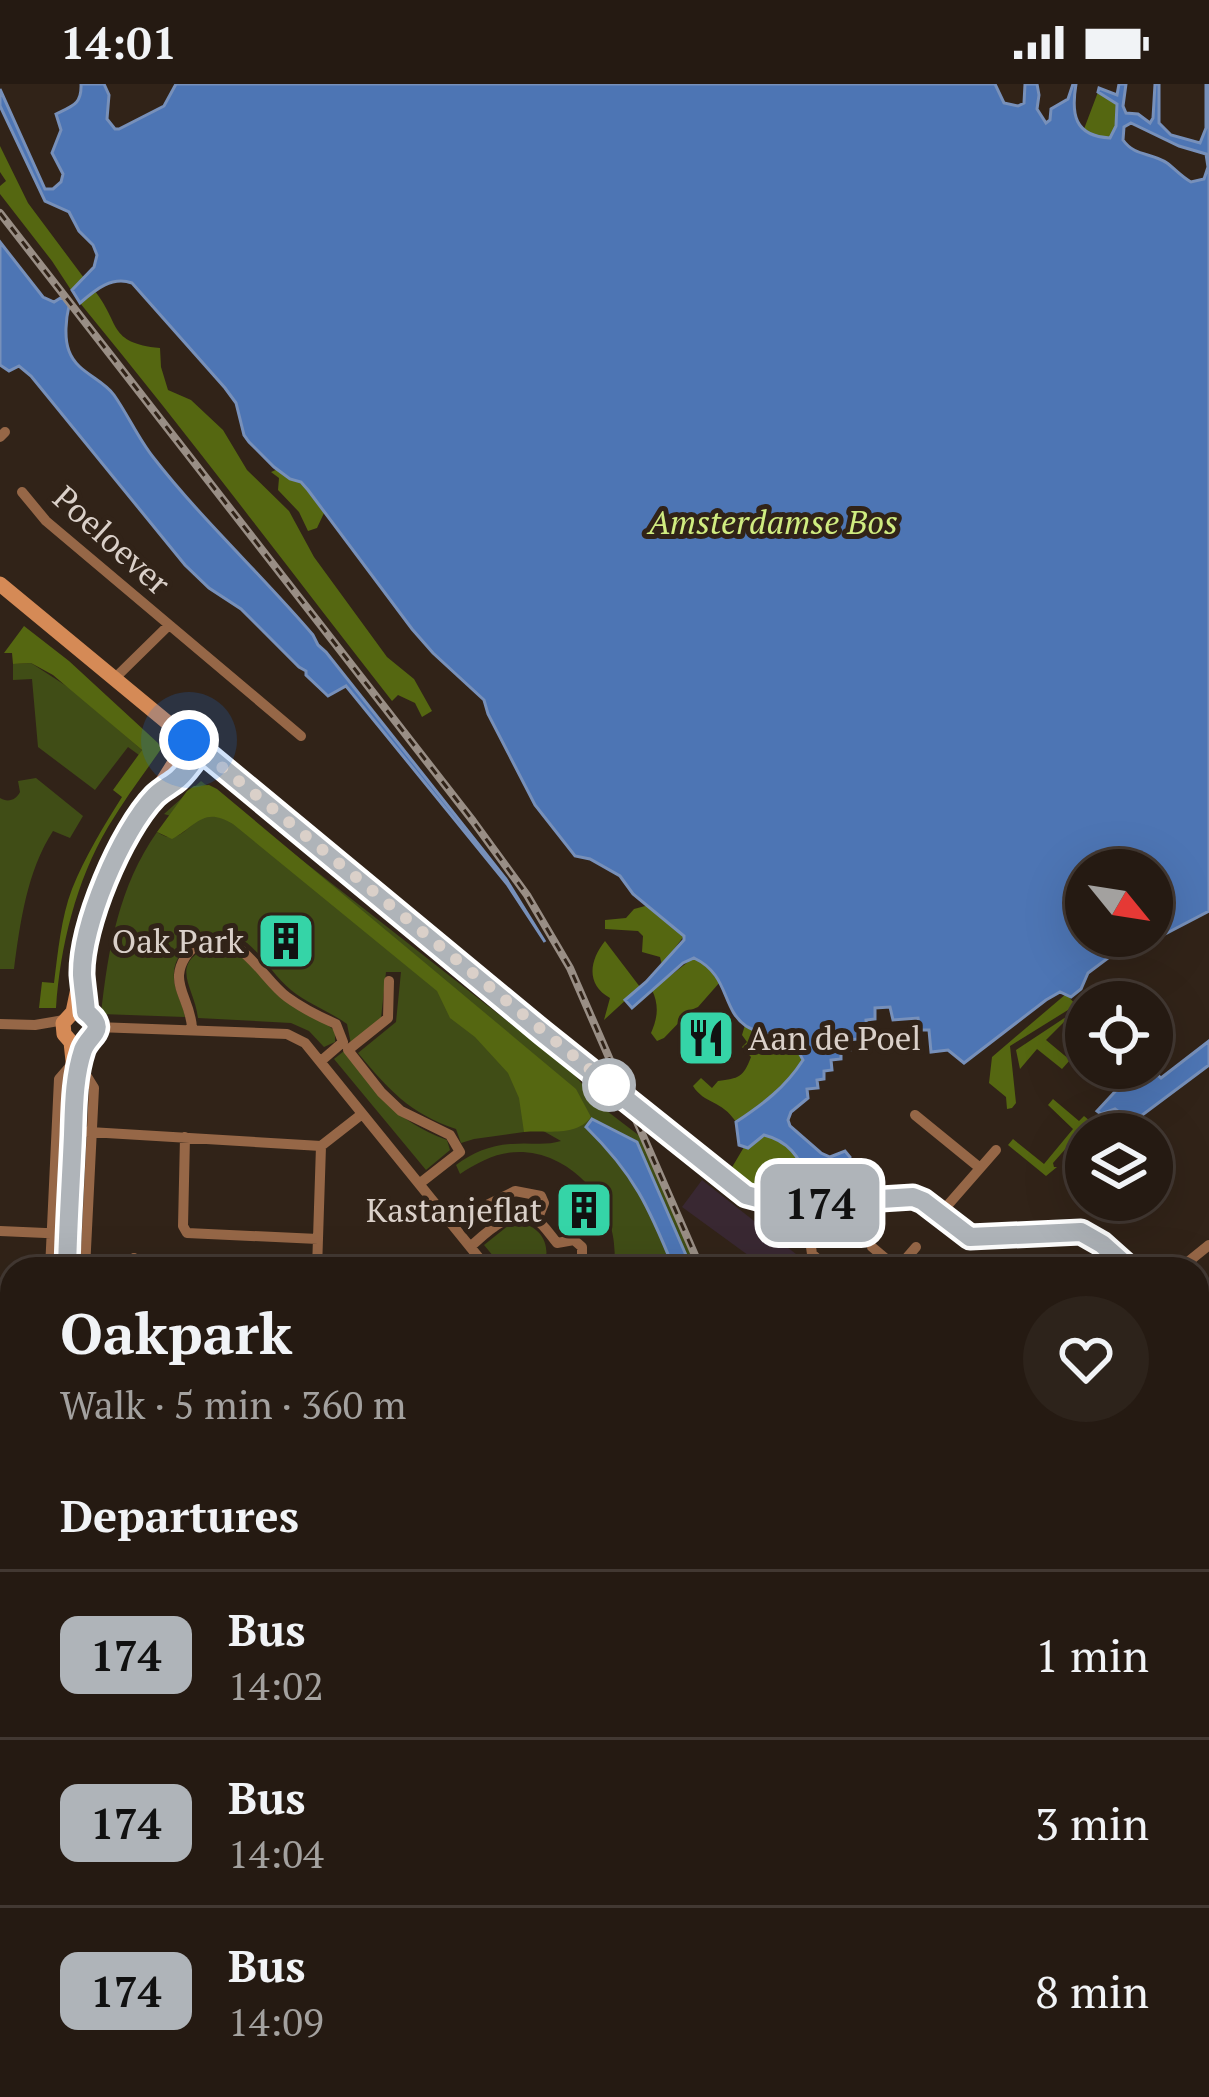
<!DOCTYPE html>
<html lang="en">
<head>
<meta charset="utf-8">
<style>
	body { margin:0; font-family:"PT Serif",serif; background:#2d231b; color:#f1f3f6; height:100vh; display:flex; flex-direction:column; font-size:45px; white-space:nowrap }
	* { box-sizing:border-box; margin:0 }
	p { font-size:39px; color:#a3a19f }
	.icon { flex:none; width:66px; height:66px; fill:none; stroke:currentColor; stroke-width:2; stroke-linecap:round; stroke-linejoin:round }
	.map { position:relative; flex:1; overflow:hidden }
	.drawer { position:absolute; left:0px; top:1173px; width:1209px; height:840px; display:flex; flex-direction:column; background:#251a12; border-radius:36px 36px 0 0; box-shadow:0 12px 48px #0002,0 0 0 3px #423832 }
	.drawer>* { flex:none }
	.badge { padding:0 24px; border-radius:18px; font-size:42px; line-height:78px }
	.needle { width:78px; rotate:120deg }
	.buttons { position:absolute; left:1065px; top:765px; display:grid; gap:24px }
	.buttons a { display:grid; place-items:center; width:108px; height:108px; border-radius:50%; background:#251a12; box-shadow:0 12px 48px #0002,0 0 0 3px #423832; font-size:60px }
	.you { position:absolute; width:60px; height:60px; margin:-30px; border:9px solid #fff; border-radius:50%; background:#1a73e8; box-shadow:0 0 0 18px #1a73e833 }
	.map>.badge { position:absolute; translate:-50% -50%; box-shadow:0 0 0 6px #fff }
	h2 { padding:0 60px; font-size:45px; line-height:108px }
	.round { display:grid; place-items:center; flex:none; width:126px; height:126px; border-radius:63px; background:#2d231b }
	.summary { display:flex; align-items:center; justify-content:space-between; height:204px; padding:0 60px }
	h1 { font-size:57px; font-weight:600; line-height:90px }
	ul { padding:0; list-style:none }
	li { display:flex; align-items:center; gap:36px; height:168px; padding:0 60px; border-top:3px solid #423832 }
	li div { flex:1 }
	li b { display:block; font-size:45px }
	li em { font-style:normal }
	li .badge { min-width:132px; font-weight:700; text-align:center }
	.status { display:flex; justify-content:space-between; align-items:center; height:84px; padding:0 60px; background:#251a12; direction:ltr }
	.status svg { height:33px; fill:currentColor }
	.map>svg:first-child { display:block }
</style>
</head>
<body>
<div class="status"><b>14:01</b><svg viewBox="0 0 49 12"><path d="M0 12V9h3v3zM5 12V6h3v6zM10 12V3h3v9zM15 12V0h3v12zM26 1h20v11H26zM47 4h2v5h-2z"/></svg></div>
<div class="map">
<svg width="1209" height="2013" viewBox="0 0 1209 2013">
	<rect width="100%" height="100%" fill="#312318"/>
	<!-- commercial -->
	<path fill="#392832" d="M702,1096l113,89h-48l-85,-62z"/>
	<!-- green -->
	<path fill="#404d16" d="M31,579l40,26 71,61 -3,5 -11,-8 -33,43 -57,-43 -6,-68 -19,1v-16z
		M36,694l47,38 -13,22 -17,-7c-26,40 -33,92 -39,138h-14v-171c8,5 16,2 20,-6l-2,-11z
		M201,697l370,290 32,37 38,29 56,132h-84c11,-54 -34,-114 -90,-117 -24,-1 -43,9 -63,22l-4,-9c16,-12 35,-20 56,-21 17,-2 33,2 49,-3l-37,-21v12l-50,7 -13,4 -5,-14c-47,-16 -67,-39 -98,-76l38,-31 5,-50h-15l-5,46 -30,26 -4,-20c-18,-13 -39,-20 -56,-34 -19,-15 -32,-42 -53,-53 -25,-13 -62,7 -64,35 -2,16 9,31 11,45l-84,-3c7,-65 18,-128 56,-182 16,11 24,3 37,-9l-30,-9z
		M212,861h17l106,86v11l-11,5 -15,-16 -18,-8 -93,-5c-4,-33 -31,-53 14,-73z
		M344,967c34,43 50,69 103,89l3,10 -24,20 -92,-111z
		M519,1139c24,3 34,26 23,46h-38l-20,-24 25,-20z"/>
	<!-- forest -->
	<path fill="#556711" d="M1098,8l20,12 -2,21 5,3 -11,11 -14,-2 -12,-8z
		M0,62l28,57 56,75 -11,15 -21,-32 -52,-67v-8l6,-5 -6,-9z
		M94,206c27,33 13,53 66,58l1,19 7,23 23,10 32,30 24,40 42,41 25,46 73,100 27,22 18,32 -10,6 -7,-14 -17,-8 -6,6c-104,-133 -205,-268 -312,-398z
		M278,385l12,10 11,3 23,31 -7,15 -9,3 -9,-19 -21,-22 1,-12 -8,-6z
		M24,542l45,35 89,82 3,6c-18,26 -37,51 -53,78 -32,54 -48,120 -52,181h-17l3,-26 12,1c4,-31 7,-65 18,-94 13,-32 31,-62 50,-92l-9,-7 29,-40 -89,-75 -22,-12 -18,1 -1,-11h-8z
		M209,701l8,4 359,300 15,28c-15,20 -43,13 -67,15l-5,-34 -11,-25 -33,-36 -25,-19 -13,-27 -204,-167c-30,-18 -36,2 -61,15l-15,-7 30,-41 7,-5z
		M649,821l35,31 -22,29 -2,-8 -18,-5 1,-16 -5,-5 -33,-2v-9l21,-2 8,-9z
		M605,857l35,46 -36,33 6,-22c-24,-13 -21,-37 -5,-57z
		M693,874l21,12 6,12 -22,25 -7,3 -27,28 -7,3 -6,-8c7,-16 8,-28 1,-43z
		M1066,910l10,11 -66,41 6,57 -4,5 -5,1 -1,-12 -17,-14 3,-26z
		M1075,927l-29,29 24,20 -8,9 -25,-20 -17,20 -4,-19z
		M745,941l50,21 8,14c-18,28 -40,44 -67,62 -14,-22 -32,-18 -43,-36l8,-8 11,10 6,-7c21,-3 25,-3 33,-24l-9,-10 5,-5 -5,-7z
		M1053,1015l26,22 5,-5 6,5 -37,42 1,4h3l-11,9 -38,-31 5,-6 31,25 29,-35 -25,-24z
		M764,1051c26,8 47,28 42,56 -36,3 -47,1 -75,-22l13,-22 5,1z"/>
	<!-- water -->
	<path fill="#4d75b4" stroke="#7790ba" stroke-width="3" fill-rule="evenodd" d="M81,0h23l5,11 -2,24 8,10h4l45,-23 12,-22h819l9,19 14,3 6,-3 1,-19h12l2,11 -2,14 9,14 4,-3 1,-11 17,-10 5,-15h3c-5,30 -2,52 34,54l6,-12 1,-22 -19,-12 1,-4 18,7 2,-11h7l-3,22 3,7 12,1 12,9 3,-5 2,-34h4v39l12,12 29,8 6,-15v-44h3v827l-88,46 -9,-2 -24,18 -7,16 -10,8 -11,-5 -14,8 -82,63 -16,-13 -17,2 -2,-22h-9l-2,-12 -25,2 -3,-13 -15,1v11l-9,1 1,10 -9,1v8l-9,1 1,10 -9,1v8l-10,1 1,10 -8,1v8l-7,1 1,8 -11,1 1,9 -17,14 -3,8 2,6 31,27 9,4 15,-6 5,6 -5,19 -37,3c-9,-23 -20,-38 -44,-44l-16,13 -9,-3 -3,-23c27,-18 49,-34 67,-62 -10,-23 -37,-22 -57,-34 -25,-17 -16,-51 -52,-68l-11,5 -51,45 -7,-8 21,-18 38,-42v-4l-51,-42 -13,-18 -30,-17 -15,-3 -40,-51 -47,-91 -4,-14 -51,-47 -21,-24 -104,-139 -7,-8 -11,-3 -16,-12 -25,-25 -5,-7 -8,-32 -11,-15 -93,-105c-20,-7 -36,6 -52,20l-8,-13 22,-23 3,-12 -4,-10 -14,-14 -10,-19 -24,-11 -45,-95v-17l45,100h8l8,-7 2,-8 -11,-21 9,-23 -5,-16c17,-8 26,-10 25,-30zM1131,39l48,23 27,8 2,13 -4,12 -13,3c-9,-5 -16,-13 -24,-19 -16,-11 -32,-6 -44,-23l1,-13zM1086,786h66v66h-66z
		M0,158l43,55 11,5 8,-5 7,9c-3,12 -5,32 0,45 8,22 33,27 45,44 14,20 24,43 39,62 49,63 108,117 160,178l5,10 8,7 180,227 39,63 -38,-58 -161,-198 -18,10 -22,-21v-4l-7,-4 -58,-58 -32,-21 -24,-23 -154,-189 -12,-10 -10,5 -9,-6z
		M1209,957v24l-76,57 -18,-13 -14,5 -4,-3 40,-43h13l11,10z
		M592,1035l45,23 55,127h-18c-25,-62 -40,-95 -88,-142z"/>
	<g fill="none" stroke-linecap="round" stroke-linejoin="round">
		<!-- minor -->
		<path stroke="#966747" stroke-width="10" d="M0,353l5,-5
			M22,408l24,29 255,215
			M114,595l54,-53
			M389,897l-1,37 -40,32 33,42 20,19 49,24 10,17 -41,32
			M0,940l35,1 29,-5
			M96,943l191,7 18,9 183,226
			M192,944c-1,-22 -14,-36 -13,-53 1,-12 9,-25 19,-30 40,-21 63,33 89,52 15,11 33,20 49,27l7,18 -22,19
			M81,983l13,21 -9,181
			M915,1031l65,53
			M73,1047l248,15
			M185,1053l-2,89 4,7 131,6
			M321,1062l41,-32
			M805,1120l7,50 17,15
			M940,1130l56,-64
			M494,1143l-10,-15 1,-6 30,-15 26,5 3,7 -7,17
			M0,1147l68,3
			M470,1163c16,-14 41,-40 65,-28 8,4 16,17 22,24l17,-3 8,7v16
			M872,1163l19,16 3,6
			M50,1185l9,-190 13,-15
			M134,1185v-11
			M317,1185l4,-123
			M549,1185l5,-7
			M897,1185l19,-22
			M1182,1185l1,-3 26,-21
			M0,1376l12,1
			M0,1469h12
			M0,1597l12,-1
			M1197,1726l12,7
			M0,1759l12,-12
			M0,1789l12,6
			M1197,1876l12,-1
			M0,1929l12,-10
			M1197,1965l12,7
			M0,1987l12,-10
			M638,2001l9,12
			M777,2001l7,12
			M893,2001l5,12
			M1028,2001l4,12
			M1047,2001l5,12
			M590,2013l14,-12
			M936,2013l32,-12"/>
		<!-- tertiary -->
		<path stroke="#966747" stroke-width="14" d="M0,1763h12
			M0,1778l12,5"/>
		<!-- secondary -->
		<path stroke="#d58a56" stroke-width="15" d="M0,500l543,449 203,162 23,9 15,1 129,-8 11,4 46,36 111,-4 12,3 36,33
			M162,707l16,-12 23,-29
			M79,987l7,-27c13,-8 14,-23 0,-32
			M67,1185l8,-189 -4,-38 -7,-8 -1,-11 10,-11 23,-109 28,-60 65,-103
			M1197,1248l12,10
			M1197,1308l12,-20
			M1197,1385l12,6
			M226,2001l20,12
			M93,2013v-12
			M108,2013v-12"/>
		<!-- motorway -->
		<path stroke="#f1d9ca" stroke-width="18" d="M1197,1459l12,-10
			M1197,1486l12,-11
			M182,2001l1,12
			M472,2001l1,12
			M290,2006l3,-5
			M329,2013l17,-12"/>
		<defs>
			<path id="rail" d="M0,129l473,608 54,74 43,73 131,301
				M1197,1925l12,7"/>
		</defs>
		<!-- rail casing -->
		<use href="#rail" stroke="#998e85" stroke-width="8"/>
		<!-- rail -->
		<use href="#rail" stroke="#312318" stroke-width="3" stroke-dasharray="9" stroke-linecap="butt"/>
		<!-- motorway-bridge -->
		<path stroke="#f1d9ca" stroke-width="18" d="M298,2013l16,-12"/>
	</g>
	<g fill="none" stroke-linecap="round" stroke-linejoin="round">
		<defs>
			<path id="line" d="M67,1185c1,-45 4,-89 6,-134 1,-29 1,-58 10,-85 6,-16 26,-20 3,-38 -1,-12 -3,-25 -4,-37 -1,-49 39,-144 73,-179 7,-7 16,-11 23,-17 9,-8 16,-19 23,-29l342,283 203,162 38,10 129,-8 10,4 47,36 111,-5 21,12 28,25"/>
		</defs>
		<!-- line casing -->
		<use href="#line" stroke="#fff" stroke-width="27"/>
		<!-- line -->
		<use href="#line" stroke="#afb4b9" stroke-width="18"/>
		<!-- walk -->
		<path stroke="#dad0c9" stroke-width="12" stroke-dasharray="0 21.6" d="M189,656l420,345"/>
	</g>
	<!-- icons -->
	<defs>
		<symbol id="building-square" viewBox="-11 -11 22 22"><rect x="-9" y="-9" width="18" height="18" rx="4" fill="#35d4a7" stroke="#312318"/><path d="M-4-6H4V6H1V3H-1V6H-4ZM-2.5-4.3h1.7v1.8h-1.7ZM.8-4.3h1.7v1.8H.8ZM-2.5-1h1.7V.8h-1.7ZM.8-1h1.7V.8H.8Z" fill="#111"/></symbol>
		<symbol id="restaurant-square" viewBox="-11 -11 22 22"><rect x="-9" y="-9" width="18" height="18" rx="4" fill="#35d4a7" stroke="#312318"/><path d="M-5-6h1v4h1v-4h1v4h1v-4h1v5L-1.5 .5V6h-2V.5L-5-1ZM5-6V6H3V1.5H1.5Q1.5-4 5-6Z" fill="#111"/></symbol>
	</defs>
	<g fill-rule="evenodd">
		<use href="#building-square" x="253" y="824" width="66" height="66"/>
		<use href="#restaurant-square" x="673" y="921" width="66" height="66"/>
		<use href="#building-square" x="551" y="1093" width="66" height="66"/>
	</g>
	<!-- markers -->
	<circle fill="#fff" stroke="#afb4b9" stroke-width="6" cx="609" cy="1001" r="24"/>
	<g text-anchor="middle" stroke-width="10" stroke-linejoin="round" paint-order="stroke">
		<!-- park labels -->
		<g font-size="33" font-style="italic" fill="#d0ec80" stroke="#312318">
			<text x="773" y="450">Amsterdamse Bos</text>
		</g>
		<!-- street labels -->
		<g font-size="33" fill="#dad0c9" stroke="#312318">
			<text transform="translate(112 456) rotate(42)" y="12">Poeloever</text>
		</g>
		<!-- poi labels -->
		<g font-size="33" fill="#dad0c9" stroke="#312318" text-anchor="end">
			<text x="244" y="869">Oak Park</text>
			<text x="748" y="966" text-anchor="start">Aan de Poel</text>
			<text x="542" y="1138">Kastanjeflat</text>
		</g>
	</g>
</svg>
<div class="buttons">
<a><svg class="needle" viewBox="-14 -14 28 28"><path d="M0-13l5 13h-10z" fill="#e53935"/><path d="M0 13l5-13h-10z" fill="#a3a19f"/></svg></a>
<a><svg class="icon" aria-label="locate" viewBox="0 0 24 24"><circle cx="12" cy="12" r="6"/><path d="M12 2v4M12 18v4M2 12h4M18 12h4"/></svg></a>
<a><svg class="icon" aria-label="layers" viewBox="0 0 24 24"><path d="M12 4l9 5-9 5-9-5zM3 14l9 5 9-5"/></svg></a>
</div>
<div class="you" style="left:189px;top:656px"></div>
<b class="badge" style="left:820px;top:1119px;background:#afb4b9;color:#111">174</b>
<section class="drawer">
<div class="summary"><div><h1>Oakpark</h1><p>Walk · 5 min · 360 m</p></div><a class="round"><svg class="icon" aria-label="heart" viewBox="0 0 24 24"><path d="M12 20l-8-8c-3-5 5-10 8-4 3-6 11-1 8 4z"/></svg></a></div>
<h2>Departures</h2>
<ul>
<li><span class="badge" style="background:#afb4b9;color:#111">174</span><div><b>Bus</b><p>14:02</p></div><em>1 min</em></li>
<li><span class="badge" style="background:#afb4b9;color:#111">174</span><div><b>Bus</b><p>14:04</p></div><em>3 min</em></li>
<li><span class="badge" style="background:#afb4b9;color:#111">174</span><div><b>Bus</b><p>14:09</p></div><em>8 min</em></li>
</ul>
</section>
</div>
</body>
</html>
